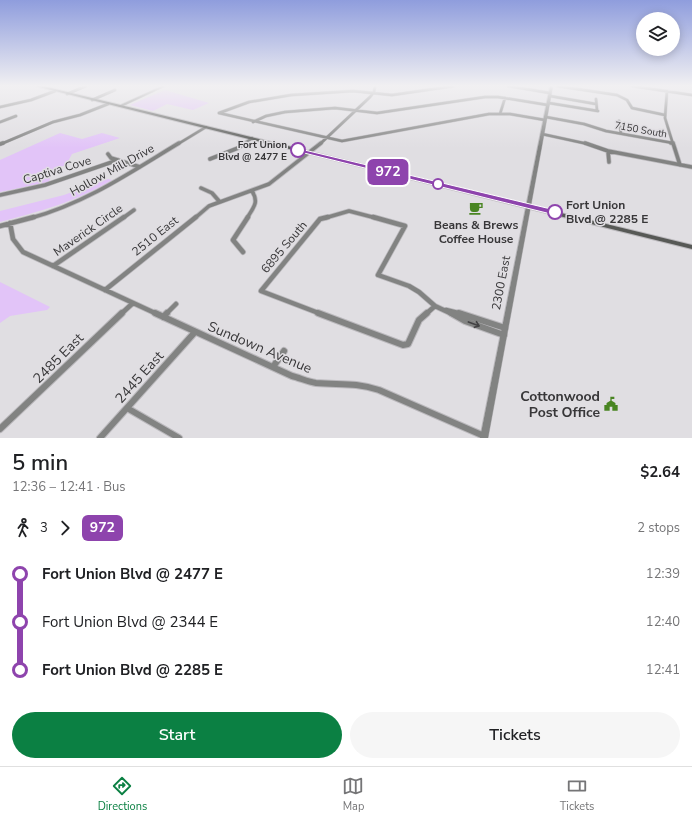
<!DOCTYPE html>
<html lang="en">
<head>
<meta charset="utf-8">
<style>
	body { margin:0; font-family:"Nunito Sans",sans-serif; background:#f6f6f6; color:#202124; height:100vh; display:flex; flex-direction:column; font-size:15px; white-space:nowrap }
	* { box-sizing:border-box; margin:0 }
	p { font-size:13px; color:#757577 }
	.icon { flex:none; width:22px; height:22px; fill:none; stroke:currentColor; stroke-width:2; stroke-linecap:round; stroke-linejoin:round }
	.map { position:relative; height:438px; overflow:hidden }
	.panel { display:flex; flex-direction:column; background:#fff; flex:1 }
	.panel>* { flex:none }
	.badge { padding:0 8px; border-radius:6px; font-size:14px; line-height:26px }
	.tools { position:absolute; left:636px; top:12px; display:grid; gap:8px }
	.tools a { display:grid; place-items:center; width:44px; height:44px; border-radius:50%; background:#fff; box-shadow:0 2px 10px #0003; font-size:20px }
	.map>.badge { position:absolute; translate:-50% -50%; box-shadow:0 0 0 2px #fff }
	.legs { display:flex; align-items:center; gap:6px; height:44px; padding:0 12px; font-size:13px }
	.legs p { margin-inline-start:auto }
	.head { display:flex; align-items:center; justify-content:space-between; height:68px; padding:0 12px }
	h1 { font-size:22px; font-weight:600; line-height:30px }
	.cta { display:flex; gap:8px; margin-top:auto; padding:8px 12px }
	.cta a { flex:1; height:46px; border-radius:24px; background:#0b8043; color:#fff; font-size:16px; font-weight:600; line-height:46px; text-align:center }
	.cta a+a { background:#f6f6f6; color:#202124 }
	ul { padding:0 12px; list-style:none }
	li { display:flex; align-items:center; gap:14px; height:48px; font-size:15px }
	li i { display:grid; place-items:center; width:6px; height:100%; margin:0 5px; background:currentColor }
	li i::after { content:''; width:10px; height:10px; margin:-5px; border:3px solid; border-radius:50%; background:#fff }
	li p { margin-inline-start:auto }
	li:first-child i { background:linear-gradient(#0000 50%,currentColor 0) }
	li:last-child i { background:linear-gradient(currentColor 50%,#0000 0) }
	.tabs { display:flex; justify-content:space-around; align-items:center; height:56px; border-top:1px solid #e0e0e0; background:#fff; font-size:11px; color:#757577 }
	.tabs a { display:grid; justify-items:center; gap:2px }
	.tabs .current { color:#0b8043 }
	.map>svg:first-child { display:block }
</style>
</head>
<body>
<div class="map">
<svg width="692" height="438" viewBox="0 0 692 438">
	<rect width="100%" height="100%" fill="#e0dee2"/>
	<!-- green -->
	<path fill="#e2c4f8" d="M165,90l44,13 -16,7 -26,-6 -14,7 -23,-6z
		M60,133l22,6 20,-6 18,5 -48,16 -6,11 -14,5 -3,12 -49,10v-32z
		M108,179l4,1c-36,22 -72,31 -112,42v-11l64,-16z
		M0,282l50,25 -3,3 -37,6 -10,7z"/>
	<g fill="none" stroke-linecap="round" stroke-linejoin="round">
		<defs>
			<path id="minor-far3" d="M508,86l42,7
				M557,86l60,9 10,5 5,8 33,7
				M632,86l60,9
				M667,91l-2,27 8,26
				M67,94l19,-8
				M550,96l46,8
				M596,99l1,11
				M92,100l23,-10
				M549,103l49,8
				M0,107l31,-7 24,-9
				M219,113l123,28 147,-27h21l35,6
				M219,113l30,-11 42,-7 62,-4 39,4 62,-9
				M500,114l5,-16
				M546,117l38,7 22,7 67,12
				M619,121l2,12
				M0,122l16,-6
				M253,122l13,-6 19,-4 50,-4 42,5 108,-16h13l50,8
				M542,134l46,10
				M1,144l52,-22 27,-7 28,-11
				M178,144l28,-17
				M244,144l8,-6
				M320,144l50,-47 4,-5 1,-6"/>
			<path id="minor-far2" d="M585,143l23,8 84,16
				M671,143h2
				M673,143l7,22
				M0,144l3,-1
				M608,151l1,11
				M108,154l3,4 29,9
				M210,159l28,-11 7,-5
				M201,188l11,5 7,8
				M0,195l45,-10 73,-25
				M31,218c55,-15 100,-46 148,-75
				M123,218l11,-8
				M195,218l14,-12 60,-22 52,-41
				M247,218c7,-11 12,-16 5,-27
				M325,218l24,-7 27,7"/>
			<path id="minor-far1" d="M373,217l32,9 -27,49 31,11 10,6 16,14
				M10,223l3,16 10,13 134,62
				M0,226l34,-9
				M243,252l-10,-12 15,-23
				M53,266l71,-49
				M105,290l91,-73
				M435,306l17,8
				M446,310l16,4
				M121,314l12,-11
				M166,314l10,-10
				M321,314l-60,-23 59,-72 8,-2
				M426,314l9,-8"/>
			<path id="minor" d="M155,313l137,63c8,2 16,6 24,7 25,2 38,-1 63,7l105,46
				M318,313l85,32 5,-1 11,-24 8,-7
				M451,313l14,8 39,14
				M459,313l46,15
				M163,317l4,-4
				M273,367l11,-16
				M127,408l52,30
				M0,429l122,-116
				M100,438l95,-106"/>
			<path id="tertiary" d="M162,86h4l-45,21 -3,-1z
				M550,86h3l-65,352h-8z"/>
			<path id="secondary" d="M35,86h8l649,159v4z"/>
		</defs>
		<!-- minor-far3 casing -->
		<use href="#minor-far3" stroke="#bbb9bd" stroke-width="3.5"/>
		<!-- minor-far2 casing -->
		<use href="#minor-far2" stroke="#bbb9bd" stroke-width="5"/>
		<!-- minor-far1 casing -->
		<use href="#minor-far1" stroke="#bbb9bd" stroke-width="6"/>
		<!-- minor casing -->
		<use href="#minor" stroke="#bbb9bd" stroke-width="8"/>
		<!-- tertiary casing -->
		<use href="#tertiary" stroke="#bbb9bd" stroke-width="1"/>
		<!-- secondary casing -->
		<use href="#secondary" stroke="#bbb9bd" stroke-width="2"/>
		<!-- minor-far3 -->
		<use href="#minor-far3" stroke="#828382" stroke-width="2.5"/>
		<!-- minor-far2 -->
		<use href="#minor-far2" stroke="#828382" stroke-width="3.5"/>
		<!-- minor-far1 -->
		<use href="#minor-far1" stroke="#828382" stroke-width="4.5"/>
		<!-- minor -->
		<use href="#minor" stroke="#828382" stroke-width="6"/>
		<!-- tertiary -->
		<use href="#tertiary" fill="#828382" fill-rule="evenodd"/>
		<!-- secondary -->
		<use href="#secondary" fill="#575956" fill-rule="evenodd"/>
	</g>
	<!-- one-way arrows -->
	<defs><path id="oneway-shaft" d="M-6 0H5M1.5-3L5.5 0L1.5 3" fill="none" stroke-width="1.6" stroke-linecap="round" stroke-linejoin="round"/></defs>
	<use stroke="#434244" href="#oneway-shaft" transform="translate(474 324) rotate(20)"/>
	<!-- sky -->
	<linearGradient id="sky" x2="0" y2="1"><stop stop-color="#8f9ddd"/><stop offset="0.58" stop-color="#f1f0f2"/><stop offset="1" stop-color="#f1f0f2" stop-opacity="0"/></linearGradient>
	<rect width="692" height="148" fill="url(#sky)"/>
	<!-- line-1 -->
	<path fill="#8e44ad" stroke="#fff" d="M296,148l259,62 4,2 -4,3 -259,-64z"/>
	<!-- icons -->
	<defs>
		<symbol id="cafe-bare" viewBox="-9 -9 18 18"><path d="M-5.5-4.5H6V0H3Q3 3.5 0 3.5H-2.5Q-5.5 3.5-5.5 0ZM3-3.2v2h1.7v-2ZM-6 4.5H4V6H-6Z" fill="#498522" stroke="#e0dee2" stroke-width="2.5" paint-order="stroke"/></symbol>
		<symbol id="civic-bare" viewBox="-9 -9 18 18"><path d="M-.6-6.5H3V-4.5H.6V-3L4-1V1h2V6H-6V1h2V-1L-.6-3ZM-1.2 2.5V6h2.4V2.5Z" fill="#498522" stroke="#e0dee2" stroke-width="2.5" paint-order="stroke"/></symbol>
	</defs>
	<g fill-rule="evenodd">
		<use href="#cafe-bare" x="466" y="198" width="20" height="20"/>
		<use href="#civic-bare" x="601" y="394" width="20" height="20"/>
	</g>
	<!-- markers -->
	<g fill="#fff" stroke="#8e44ad" stroke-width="2">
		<circle cx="298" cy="150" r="7"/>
		<circle cx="438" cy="184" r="5"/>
		<circle cx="555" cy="212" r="7"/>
	</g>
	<g text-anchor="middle" stroke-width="3" stroke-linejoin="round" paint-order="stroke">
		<!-- far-street labels -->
		<g font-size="10" fill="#383739" stroke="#e0dee2">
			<text transform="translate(641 129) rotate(10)" y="4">7150 South</text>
		</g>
		<!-- far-stop labels -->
		<g font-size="10" font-weight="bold" fill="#383739" stroke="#e0dee2" text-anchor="end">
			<text x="287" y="148">Fort Union<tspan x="287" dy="12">Blvd @ 2477 E</tspan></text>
		</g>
		<!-- street labels -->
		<g font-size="12" fill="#383739" stroke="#e0dee2">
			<text transform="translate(57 170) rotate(-17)" y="4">Captiva Cove</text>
			<text transform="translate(112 170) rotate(-29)" y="4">Hollow Mill Drive</text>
			<text transform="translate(88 230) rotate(-35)" y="4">Maverick Circle</text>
			<text transform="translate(155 236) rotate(-39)" y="4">2510 East</text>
			<text transform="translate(284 247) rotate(-50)" y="4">6895 South</text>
			<text transform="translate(501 283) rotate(-79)" y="4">2300 East</text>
		</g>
		<!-- stop labels -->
		<g font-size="12" font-weight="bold" fill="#383739" stroke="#e0dee2" text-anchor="start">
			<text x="566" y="209">Fort Union<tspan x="566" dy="14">Blvd @ 2285 E</tspan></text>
		</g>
		<!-- poi labels -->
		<g font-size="12" font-weight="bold" fill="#383739" stroke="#e0dee2">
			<text x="476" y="229">Beans &amp; Brews<tspan x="476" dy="14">Coffee House</tspan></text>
		</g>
		<!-- near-street labels -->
		<g font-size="14" fill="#383739" stroke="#e0dee2">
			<text transform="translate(260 347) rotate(23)" y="5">Sundown Avenue</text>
			<text transform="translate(58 358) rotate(-45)" y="5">2485 East</text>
			<text transform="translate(139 377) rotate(-48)" y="5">2445 East</text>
		</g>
		<!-- near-poi labels -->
		<g font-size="14" font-weight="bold" fill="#383739" stroke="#e0dee2" text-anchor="end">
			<text x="600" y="401">Cottonwood<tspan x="600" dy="16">Post Office</tspan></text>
		</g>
	</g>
</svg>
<div class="tools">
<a><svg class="icon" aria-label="layers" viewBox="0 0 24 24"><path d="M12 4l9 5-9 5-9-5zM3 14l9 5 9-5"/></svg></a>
</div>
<b class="badge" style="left:388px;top:172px;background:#8e44ad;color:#fff">972</b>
</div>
<section class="panel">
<div class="head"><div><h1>5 min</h1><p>12:36 – 12:41 · Bus</p></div><b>$2.64</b></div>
<div class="legs"><svg class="icon" aria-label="walk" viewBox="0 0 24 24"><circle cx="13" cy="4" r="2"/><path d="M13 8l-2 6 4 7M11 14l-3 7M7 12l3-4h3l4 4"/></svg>3<svg class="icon" aria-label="forward" viewBox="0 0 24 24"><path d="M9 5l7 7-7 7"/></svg><b class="badge" style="background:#8e44ad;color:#fff">972</b><p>2 stops</p></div>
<ul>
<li><i style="color:#8e44ad"></i><b>Fort Union Blvd @ 2477 E</b><p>12:39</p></li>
<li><i style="color:#8e44ad"></i><span>Fort Union Blvd @ 2344 E</span><p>12:40</p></li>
<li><i style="color:#8e44ad"></i><b>Fort Union Blvd @ 2285 E</b><p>12:41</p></li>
</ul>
<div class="cta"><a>Start</a><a>Tickets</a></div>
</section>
<nav class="tabs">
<a class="current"><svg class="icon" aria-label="directions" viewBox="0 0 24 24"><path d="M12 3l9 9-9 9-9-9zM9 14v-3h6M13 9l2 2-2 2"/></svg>Directions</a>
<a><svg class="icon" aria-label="map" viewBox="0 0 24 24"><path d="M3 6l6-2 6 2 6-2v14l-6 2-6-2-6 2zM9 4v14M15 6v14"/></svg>Map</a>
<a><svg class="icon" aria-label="tickets" viewBox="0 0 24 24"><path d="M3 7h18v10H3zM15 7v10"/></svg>Tickets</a>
</nav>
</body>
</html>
